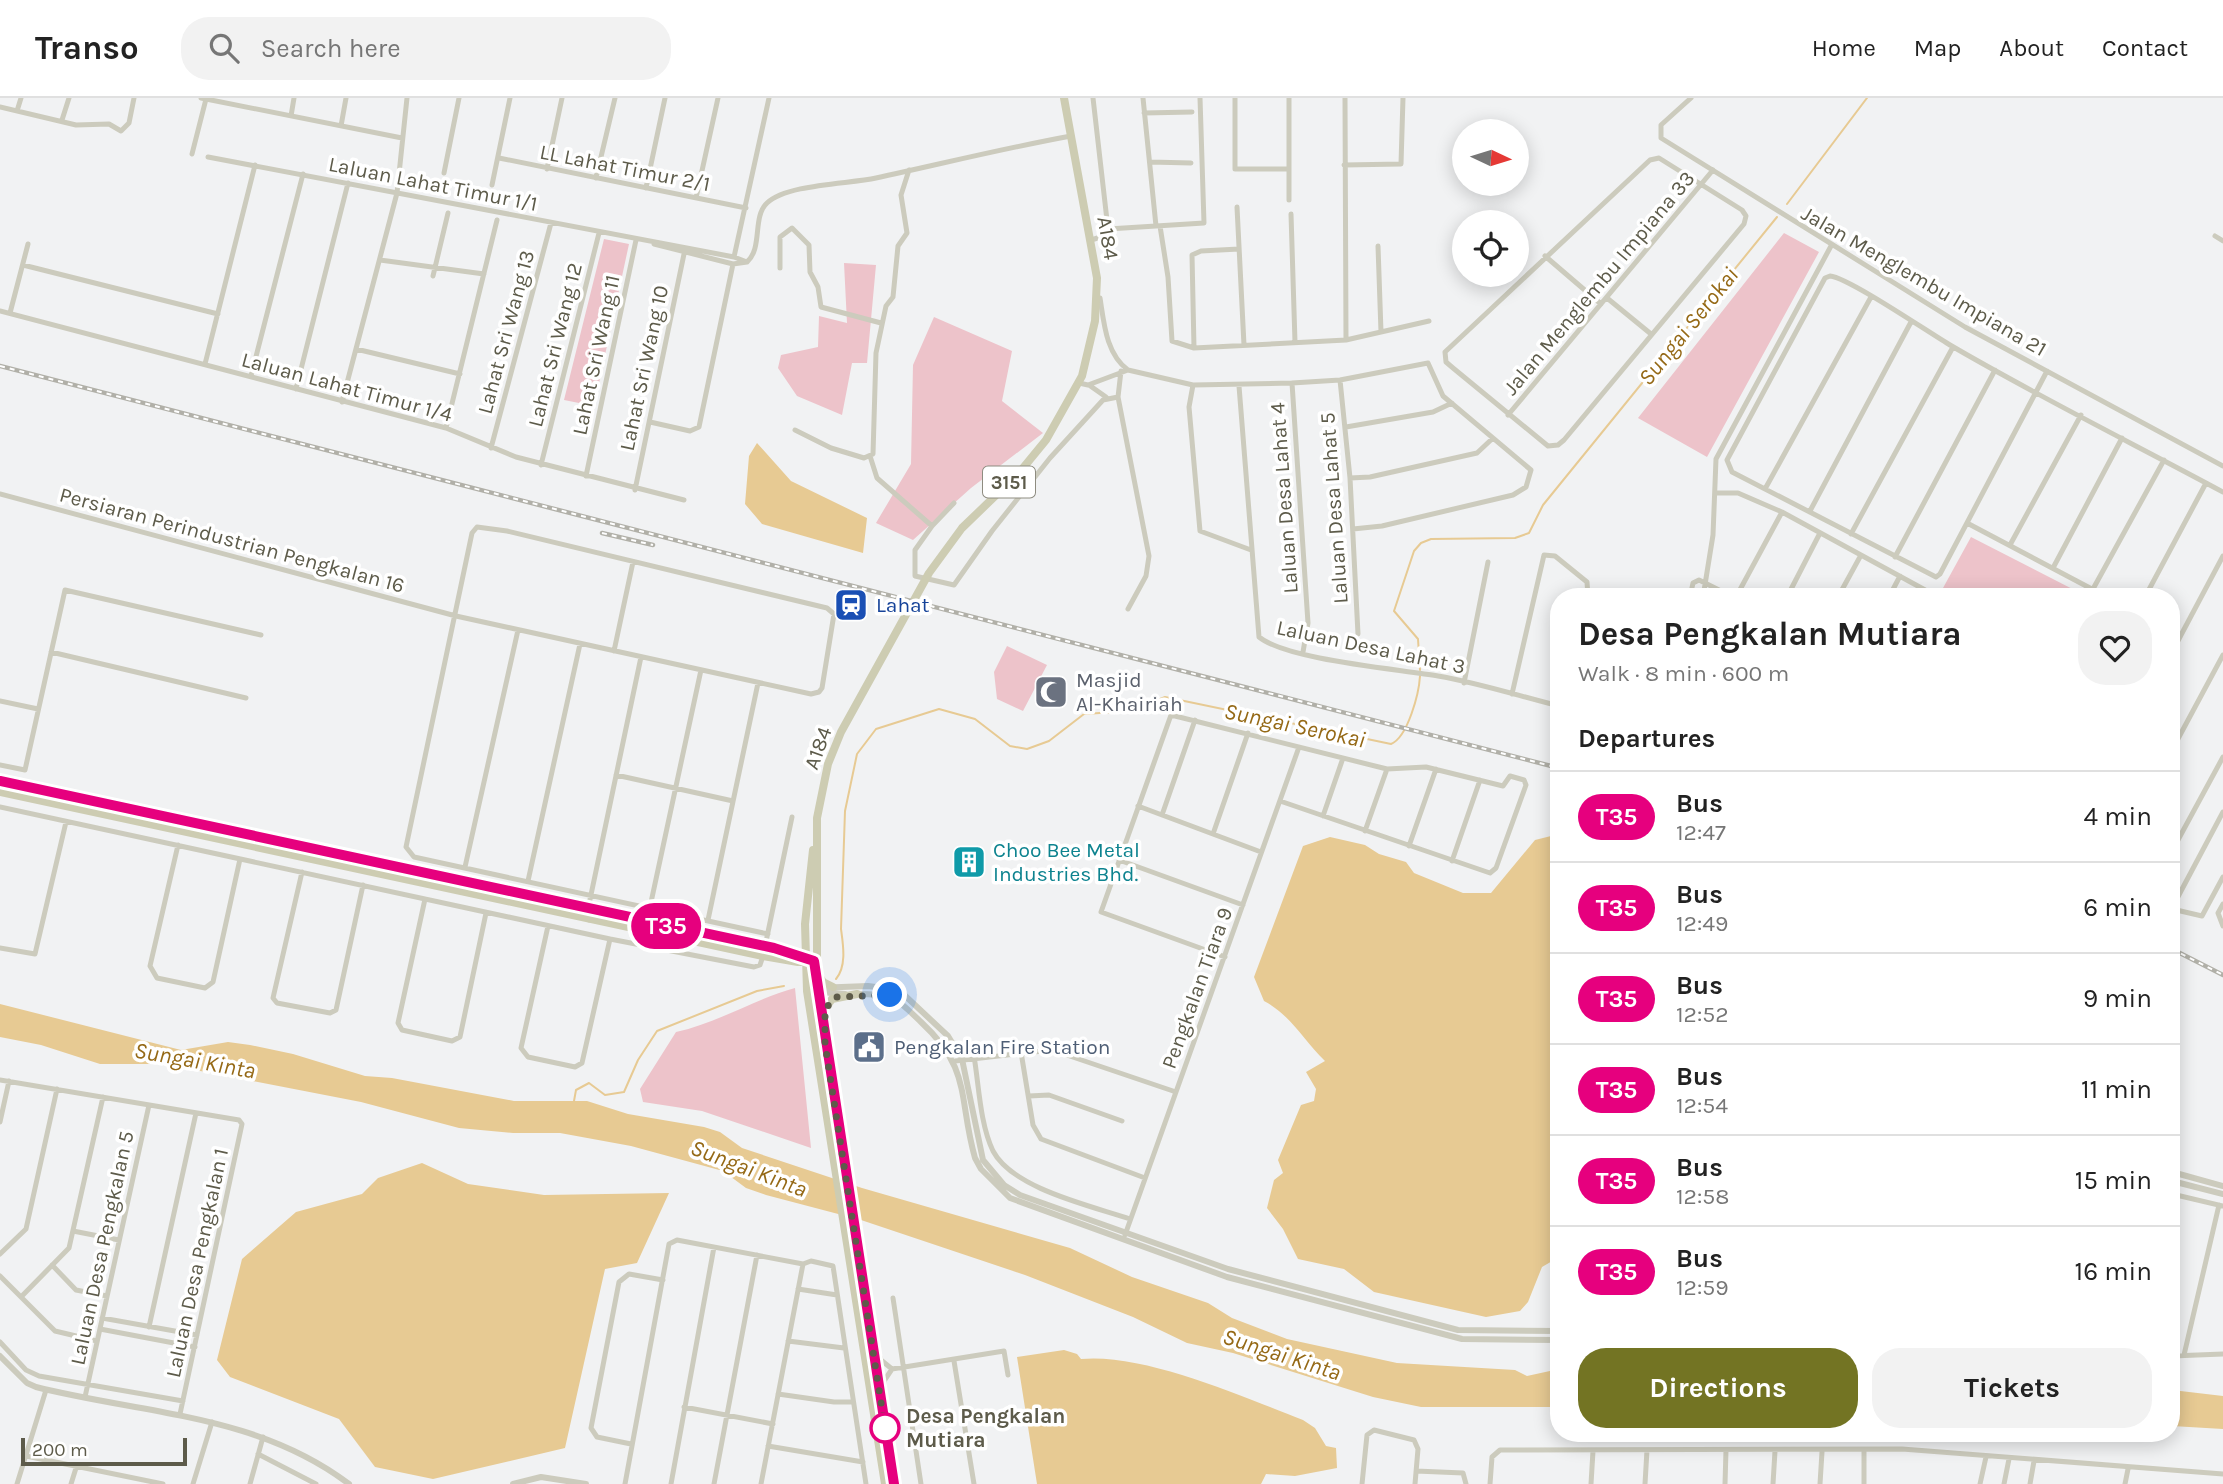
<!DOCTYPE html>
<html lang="en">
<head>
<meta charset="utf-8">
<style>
	body { margin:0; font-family:Karla,sans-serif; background:#f2f2f2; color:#222; height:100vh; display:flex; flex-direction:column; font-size:26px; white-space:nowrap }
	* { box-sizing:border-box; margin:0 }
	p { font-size:23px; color:#767676 }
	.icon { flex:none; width:38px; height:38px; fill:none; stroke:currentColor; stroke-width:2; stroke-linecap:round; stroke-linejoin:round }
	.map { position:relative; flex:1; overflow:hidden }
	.drawer { position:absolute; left:1550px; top:490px; width:630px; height:854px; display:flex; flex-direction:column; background:#fff; border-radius:28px; box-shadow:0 4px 18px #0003 }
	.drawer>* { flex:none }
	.badge { padding:0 14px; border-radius:23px; font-size:24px; line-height:46px }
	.needle { width:46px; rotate:94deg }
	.fabs { position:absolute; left:1452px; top:21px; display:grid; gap:14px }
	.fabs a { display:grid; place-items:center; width:77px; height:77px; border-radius:50%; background:#fff; box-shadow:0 4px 18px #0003; font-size:35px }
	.scale { position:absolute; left:21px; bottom:18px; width:166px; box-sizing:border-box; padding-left:7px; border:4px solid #5d5b4a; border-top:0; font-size:19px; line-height:24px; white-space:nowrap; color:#5d5b4a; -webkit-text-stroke:5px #fff; paint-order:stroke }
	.you { position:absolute; width:35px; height:35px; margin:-18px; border:5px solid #fff; border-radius:50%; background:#1a73e8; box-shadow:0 0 0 10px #1a73e833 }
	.map>.badge { position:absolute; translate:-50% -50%; box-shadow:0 0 0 4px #fff }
	h2 { padding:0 28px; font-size:26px; line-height:63px }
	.round { display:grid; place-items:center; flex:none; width:74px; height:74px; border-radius:28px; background:#f2f2f2 }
	.headline { display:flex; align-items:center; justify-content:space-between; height:119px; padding:0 28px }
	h1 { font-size:33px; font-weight:700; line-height:52px }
	.cta { display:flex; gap:14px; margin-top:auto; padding:14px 28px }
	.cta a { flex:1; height:80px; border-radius:28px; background:#737423; color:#fff; font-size:28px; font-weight:700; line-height:80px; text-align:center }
	.cta a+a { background:#f2f2f2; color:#222 }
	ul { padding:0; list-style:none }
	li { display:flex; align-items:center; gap:21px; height:91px; padding:0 28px; border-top:2px solid #e0e0e0 }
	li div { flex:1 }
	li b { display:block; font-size:26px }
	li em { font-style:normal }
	li .badge { min-width:77px; font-weight:700; text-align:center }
	header { display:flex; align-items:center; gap:42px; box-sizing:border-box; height:98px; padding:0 35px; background:#fff; border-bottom:2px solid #e0e0e0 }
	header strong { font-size:33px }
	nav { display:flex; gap:38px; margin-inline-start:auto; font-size:24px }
	.search { width:490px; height:63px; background:#f2f2f2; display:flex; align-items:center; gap:18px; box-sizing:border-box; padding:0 24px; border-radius:28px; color:#767676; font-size:26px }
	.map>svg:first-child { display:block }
</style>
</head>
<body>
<header>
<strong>Transo</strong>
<div class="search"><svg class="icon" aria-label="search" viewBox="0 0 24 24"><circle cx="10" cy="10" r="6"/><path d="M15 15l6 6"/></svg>Search here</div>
<nav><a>Home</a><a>Map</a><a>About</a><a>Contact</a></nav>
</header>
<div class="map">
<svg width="2223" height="1386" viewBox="0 0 2223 1386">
	<rect width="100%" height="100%" fill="#f1f2f3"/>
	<!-- green -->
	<path fill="#edc3ca" d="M1784,135l35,19 -112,205 -69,-39z
		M604,141l25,5 -35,162 -30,-6z
		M844,165l32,2 -9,98h-15l-10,52 -45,-19 -19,-28 3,-13 37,-8 1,-31 28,7z
		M934,219l78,34 -10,50 41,32 -72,55 -58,52 -37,-17 35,-59 2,-99z
		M1971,439l117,60h-129l-16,-9z
		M1007,548l40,19 -24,46 -26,-12 -3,-27z
		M795,890l16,160 -109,-37 -59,-9 -3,-13 36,-57c42,-9 78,-33 119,-44z"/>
	<!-- water -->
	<path fill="#e7ca93" d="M757,345l34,38 76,37 -4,35 -101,-29 -17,-20 4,-48z
		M1559,736v423l-17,10 -14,35 -8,9 -34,6 -112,-25 -30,-23 -46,-10 -15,-30 -16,-21 7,-28 9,-7 -5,-13 23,-55 13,-4 2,-12 -10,-17 19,-11c-22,-21 -33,-45 -61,-60l-10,-24 49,-131 27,-9 35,8 14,9 27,8 8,11 49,20h28l44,-53z
		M0,906l181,46 47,-8 22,3 43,9 72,22 27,2 122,23h73l41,13 76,13 16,5 22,16 120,40 208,60 62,29 76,26 24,15 55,21 110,24 118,7 12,6 32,-7v38h-138l-48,-10 -140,-44 -46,-10 -54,-26 -108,-42 -164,-55 -95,-25 -20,-7 -23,-17 -92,-25 -71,-13h-47l-54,-5 -98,-26 -197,-38h-64l-59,-19 -41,-8z
		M422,1065l46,21 76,11 125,-2 -32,70 -32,6 -40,179 -132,31 -58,-12 -36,-48 -109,-42 -13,-17 25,-101 54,-47 66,-18 16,-16z
		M1064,1252l13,4 4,5c64,-6 162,38 222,61l12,8 11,18 10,2 1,20 -42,8 -29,-2 -5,10h-224l-20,-127z
		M2172,1292l51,6v33l-51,-3z"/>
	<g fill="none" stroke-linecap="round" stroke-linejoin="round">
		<!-- stream -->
		<path stroke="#e7ca93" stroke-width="2" d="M1787,106l80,-106
			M1420,572l-2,-31 -24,-28 20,-60 7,-8 10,-4 84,-1 14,-5 14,-28 234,-288
			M836,881c11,-13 7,-35 5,-50l4,-118 12,-57 19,-25 63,-20 36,10 35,27 17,3 22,-8 35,-27 47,-3 34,-14 226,47c17,-7 28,-51 29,-68
			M574,1003l2,-11 13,-7 16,12 19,-3 14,-32 19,-29 100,-40 27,-5"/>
		<!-- minor -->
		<path stroke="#cccbbd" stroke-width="5" d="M201,0l201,40
			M1093,0l15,131
			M1143,0l13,128
			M1235,0v71h54
			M1345,0l1,242
			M1691,0l-30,27v13l304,189 258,139
			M0,9l76,18 33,-1 12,7 8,-8 5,-25
			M17,13l4,-13
			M1144,15l48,-1
			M291,18l3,-18
			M62,22l7,-22
			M341,28l5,-28
			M192,56l14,-55
			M208,59l526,100 13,5
			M499,60l247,50
			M1659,60l83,52 4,6 -2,8 -180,216 -6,5 -10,1 -95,-78 -7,-6 -1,-10 205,-192z
			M1150,64l41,1
			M1344,67l57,-1 2,-66
			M547,71l15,-71
			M444,75l15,-75
			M596,80l19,-80
			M492,87l18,-87
			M646,90l19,-90
			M696,100l22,-100
			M1289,102v-102
			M1237,109l7,138
			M1291,116l4,128
			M1160,128l8,51 4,64 22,7 152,-8 83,-19
			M2215,138l8,5
			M1091,142l10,-3 7,-8 96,-6 -4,-125
			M654,146l79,20 14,-2c16,-14 5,-45 20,-59 20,-19 82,-19 109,-25 65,-14 129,-30 195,-42
			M1378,148l3,86
			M1545,158l56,48
			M734,159l35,-159
			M380,162l104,14
			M23,167l195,49
			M780,170v-31l12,-9 17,17 1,27 8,15 3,20 60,16
			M433,178l15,-63
			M1100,200c4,25 6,56 28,72
			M1607,200l44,36
			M0,213l446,117 70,29 168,43
			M10,215l18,-69
			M1194,250l-2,-93 9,-4 38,-2
			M356,251l104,25
			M205,266l50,-199
			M2047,273l-11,21 -96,182 -4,3 -204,-105 -5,-12 98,-182 5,-2c19,2 98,56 120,69 89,52 182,98 273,147
			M251,278l52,-202
			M1340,282l10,98 8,156
			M1079,285l9,2 40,-15 65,15 99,-2 48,-3 88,-17 15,33 88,74 -5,17 -13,8 -131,31 -29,3
			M1292,285l16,240 -5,29
			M1089,287l17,12
			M1193,287l-4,22 11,124 51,19
			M1239,288l20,251c28,23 139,32 179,39 41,7 81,20 121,30
			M296,291l52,-206
			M1118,299l31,159 -3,20 -18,33
			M342,304l55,-209 10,-95
			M1508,317l205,-245
			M650,324l40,9 9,-4 34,-163
			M1346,329l87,-15 19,-9
			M446,330l51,-208
			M795,332l36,18 33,10 9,-4 3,-101 10,-47 7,-9 5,-51 9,-13 -6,-38 8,-25
			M491,350l60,-225
			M870,358l7,22 55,48 -17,24v26l39,9 38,-54 58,-73 53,-58 15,-3 3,-26
			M541,367l58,-232
			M586,378l50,-236
			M1350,380l20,-1 107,-24 16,-15
			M1765,391l106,-192
			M635,392l49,-236
			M1715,395h23l44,19 156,85
			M0,396l456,122 355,78 8,-2 3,-4 12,-74 -7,-6 -320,-77 -30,-4 -5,6 -66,314 8,10 354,77
			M1810,413l101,-189
			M1967,425l140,74
			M932,428l22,-23
			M1851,436l102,-187
			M2010,447l71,-130
			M1895,459l100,-187
			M2053,470l69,-130
			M2093,491l71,-129
			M1690,499l3,-14 6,-3 34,17
			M1703,499l10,-62 3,-76 115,-213
			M1736,499l46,-85
			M1787,499l33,-64
			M1838,499l23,-42
			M1889,499l11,-21
			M2145,499l61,-114
			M614,553l19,-89
			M51,554l195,46
			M2172,554l51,-96
			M1464,585l24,-121
			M1512,596l32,-139 11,1 32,26 1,15
			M0,603l38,8
			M2172,652l51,-95
			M0,667l25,5 40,-180 196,45
			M616,677l117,26
			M1138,708l123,46
			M0,709l610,132 144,28 6,-2 3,-9 29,-139
			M1162,717l33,-95
			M1323,718l20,-58
			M1365,733l22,-62
			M1213,736l35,-101
			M178,747l-28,121 7,12 48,10 8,-6 27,-123
			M1409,748l27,-77
			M2172,753l51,-94
			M1119,762l124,45
			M1452,763l28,-81
			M465,769l53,-237
			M302,774l-29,126 4,5 53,10 6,-3 27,-125
			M528,783l52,-237
			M425,801l-27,124 4,7 50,11 8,-4 26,-124
			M2223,806l-5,9 5,13
			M650,809l51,-237
			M2172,810l51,-96
			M2172,811l30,7 21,-39
			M589,822l-1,-11 53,-252
			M708,822l50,-237
			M548,828l-27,122 7,9 47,10 7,-4 28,-124
			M0,850l35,6 31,-132
			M1225,859l-124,-45 70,-197 216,54 39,-2 77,19 7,-10 14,4 2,5 -30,83 -6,5 -210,-72
			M2172,870v6
			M1021,954l12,73 8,14 104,39
			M974,958c5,30 6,68 19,95 20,38 99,55 137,68
			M955,963l97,-11 124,42
			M0,982l239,40 3,4 -62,290
			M1029,998l20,-1 73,26
			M0,1024l9,-41
			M2172,1096l51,12
			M73,1133l46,9
			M1125,1137l174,-488
			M0,1156l26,-25 31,-140
			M52,1167l24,25 31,6
			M0,1178l55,55 42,10
			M798,1191l39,6
			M21,1199l48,-49 34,-151
			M893,1200l28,186
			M102,1220l95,17
			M149,1229l47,-214
			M100,1231l95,18
			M788,1243l56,7
			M0,1244l26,28 13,6 144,25
			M875,1245l6,17 11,9 112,-18 4,24
			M2184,1257l35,-150
			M2172,1258l51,-2
			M954,1263l20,123
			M778,1296l56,8h18
			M85,1299l64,-292
			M884,1301v-18l8,-12
			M684,1309l89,17
			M631,1346l-34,-7 -6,-9 28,-146 10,-8 34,6
			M768,1348l95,16
			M1864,1352v34
			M258,1356l58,30
			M26,1358l137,28
			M1416,1373l47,2 3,11
			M17,1386l29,-94
			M71,1386l5,-16
			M193,1386l19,-62
			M250,1386l13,-47
			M625,1386l44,-240 8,-4 126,24 8,-3 22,5 33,218
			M671,1386l43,-237
			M714,1386l43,-229
			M761,1386l42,-220
			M1362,1386l5,-49 7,-5 40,10 4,9 -3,35
			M1490,1386l2,-27 8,-7 402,-1 321,25
			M1591,1386l2,-33
			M1645,1386l2,-34
			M1725,1386l1,-34
			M1773,1386l2,-33
			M1820,1386l2,-32
			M1980,1386l6,-27
			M2004,1386l5,-25
			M2030,1386l4,-23
			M2125,1386l3,-15"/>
		<!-- tertiary -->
		<path stroke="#cccbbd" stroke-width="6" d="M815,890l53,-2 31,4 49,46 14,23 21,101 21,25 16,10 208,74 230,61 101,1
			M807,893l38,3
			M855,896c38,0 39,2 66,28 51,47 37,76 54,136l6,11 29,29 217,79 235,62 97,1
			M2172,1074l51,14
			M2172,1083l51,13
			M0,1258l27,27 9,4c107,27 221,27 313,97
			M513,1386l28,-7 45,7"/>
		<!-- primary -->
		<path stroke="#cdccb2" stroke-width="8" d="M0,683l774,167 40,13
			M0,694l763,164 35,6 16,-1
			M813,752l-8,74 2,67 78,493
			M816,873l7,11 10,5
			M825,920v-9l7,-10 25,-5
			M894,1386l-77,-496v-170l11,-54 13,-32 88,-159 33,-45 57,-55 27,-33 36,-64 13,-55 2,-43 -33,-180"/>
		<defs>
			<path id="rail" d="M0,268l1559,402
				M602,435l51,12
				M2172,851l51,26"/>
		</defs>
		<!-- rail casing -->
		<use href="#rail" stroke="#b1b0a8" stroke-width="4.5"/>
		<!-- rail -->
		<use href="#rail" stroke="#fff" stroke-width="2" stroke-dasharray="5" stroke-linecap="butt"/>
	</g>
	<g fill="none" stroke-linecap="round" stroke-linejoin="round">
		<defs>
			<path id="line" d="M0,683l774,167 40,13 80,523"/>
		</defs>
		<!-- line casing -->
		<use href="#line" stroke="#fff" stroke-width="16"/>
		<!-- line -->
		<use href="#line" stroke="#e6007e" stroke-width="10"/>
		<!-- walk -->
		<path stroke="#5d5b4a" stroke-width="7" stroke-dasharray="0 12.6" d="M885,1330l-60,-384v-35l11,-12 54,-2"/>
	</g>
	<!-- icons -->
	<defs>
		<symbol id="station-square" viewBox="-11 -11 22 22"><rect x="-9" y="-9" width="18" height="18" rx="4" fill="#1a4fb4" stroke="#fff"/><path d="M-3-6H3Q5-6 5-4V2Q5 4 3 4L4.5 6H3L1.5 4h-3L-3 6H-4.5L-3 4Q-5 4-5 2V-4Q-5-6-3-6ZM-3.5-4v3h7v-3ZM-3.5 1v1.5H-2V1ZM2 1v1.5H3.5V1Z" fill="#fff"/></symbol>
		<symbol id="mosque-square" viewBox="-11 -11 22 22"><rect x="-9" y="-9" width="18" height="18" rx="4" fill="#6b7280" stroke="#fff"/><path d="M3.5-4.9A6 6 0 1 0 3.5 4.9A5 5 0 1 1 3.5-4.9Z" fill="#fff"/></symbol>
		<symbol id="building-square" viewBox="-11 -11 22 22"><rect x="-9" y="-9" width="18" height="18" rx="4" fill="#0f9aa8" stroke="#fff"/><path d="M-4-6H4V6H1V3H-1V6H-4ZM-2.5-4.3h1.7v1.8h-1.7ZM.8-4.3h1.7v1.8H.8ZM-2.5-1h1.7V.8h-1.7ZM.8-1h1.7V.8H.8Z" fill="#fff"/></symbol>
		<symbol id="civic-square" viewBox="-11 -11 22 22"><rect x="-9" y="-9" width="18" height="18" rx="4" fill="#5c6f8a" stroke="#fff"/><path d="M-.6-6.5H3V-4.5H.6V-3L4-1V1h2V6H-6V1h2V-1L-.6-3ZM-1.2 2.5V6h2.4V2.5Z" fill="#fff"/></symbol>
	</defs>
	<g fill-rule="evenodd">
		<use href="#station-square" x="832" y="488" width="38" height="38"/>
		<use href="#mosque-square" x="1032" y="575" width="38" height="38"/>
		<use href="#building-square" x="950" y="745" width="38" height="38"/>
		<use href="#civic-square" x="850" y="930" width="38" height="38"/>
	</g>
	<!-- markers -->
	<circle fill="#fff" stroke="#e6007e" stroke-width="3.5" cx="885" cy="1330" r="14"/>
	<g text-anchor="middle" stroke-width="7" stroke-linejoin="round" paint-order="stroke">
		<!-- shield labels -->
		<rect fill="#fff" stroke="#8e8c80" stroke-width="2" x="983" y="368.5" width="52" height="31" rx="5"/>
		<g font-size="19" font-weight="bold" fill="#5d5b4a">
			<text x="1009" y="391">3151</text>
		</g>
		<!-- street labels -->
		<g font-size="21" fill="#5d5b4a" stroke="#fff">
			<text transform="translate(625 70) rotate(11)" y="7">LL Lahat Timur 2/1</text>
			<text transform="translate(433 86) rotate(11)" y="7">Laluan Lahat Timur 1/1</text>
			<text transform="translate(1108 140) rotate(80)" y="7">A184</text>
			<text transform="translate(1924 183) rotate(30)" y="7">Jalan Menglembu Impiana 21</text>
			<text transform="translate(1599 185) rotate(-50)" y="7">Jalan Menglembu Impiana 33</text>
			<text transform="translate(506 234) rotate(-75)" y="7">Lahat Sri Wang 13</text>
			<text transform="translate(555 247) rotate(-76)" y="7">Lahat Sri Wang 12</text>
			<text transform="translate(596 257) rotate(-78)" y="7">Lahat Sri Wang 11</text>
			<text transform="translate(644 270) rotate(-78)" y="7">Lahat Sri Wang 10</text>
			<text transform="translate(347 289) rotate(15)" y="7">Laluan Lahat Timur 1/4</text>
			<text transform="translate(1284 400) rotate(-94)" y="7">Laluan Desa Lahat 4</text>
			<text transform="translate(1334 410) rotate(-94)" y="7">Laluan Desa Lahat 5</text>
			<text transform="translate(232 442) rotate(15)" y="7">Persiaran Perindustrian Pengkalan 16</text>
			<text transform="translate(1371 549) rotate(12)" y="7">Laluan Desa Lahat 3</text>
			<text transform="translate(818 650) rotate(-70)" y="7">A184</text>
			<text transform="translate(1197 890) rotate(-70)" y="7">Pengkalan Tiara 9</text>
			<text transform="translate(102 1150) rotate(-78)" y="7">Laluan Desa Pengkalan 5</text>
			<text transform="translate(197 1165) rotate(-78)" y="7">Laluan Desa Pengkalan 1</text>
		</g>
		<!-- transit labels -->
		<g font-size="21" fill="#164399" stroke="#fff" text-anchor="start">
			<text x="876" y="514">Lahat</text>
		</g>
		<!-- worship labels -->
		<g font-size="21" fill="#5b616d" stroke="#fff" text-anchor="start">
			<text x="1076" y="589">Masjid<tspan x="1076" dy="24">Al-Khairiah</tspan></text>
		</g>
		<!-- culture labels -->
		<g font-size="21" fill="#0d838f" stroke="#fff" text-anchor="start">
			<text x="993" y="759">Choo Bee Metal<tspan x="993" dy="24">Industries Bhd.</tspan></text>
		</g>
		<!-- service labels -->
		<g font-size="21" fill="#4e5e75" stroke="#fff" text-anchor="start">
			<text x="894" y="956">Pengkalan Fire Station</text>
		</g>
		<!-- stop labels -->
		<g font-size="21" font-weight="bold" fill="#5d5b4a" stroke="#fff" text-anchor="start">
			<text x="906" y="1325">Desa Pengkalan<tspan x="906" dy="24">Mutiara</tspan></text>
		</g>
		<!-- water labels -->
		<g font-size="23" font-style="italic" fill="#956916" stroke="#fff">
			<text transform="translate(1688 228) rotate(-51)" y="8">Sungai Serokai</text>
			<text transform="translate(1295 627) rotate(12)" y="8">Sungai Serokai</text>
			<text transform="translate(195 962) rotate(10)" y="8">Sungai Kinta</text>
			<text transform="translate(749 1070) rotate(21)" y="8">Sungai Kinta</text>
			<text transform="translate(1282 1256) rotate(18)" y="8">Sungai Kinta</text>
		</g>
	</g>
</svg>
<div class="fabs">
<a><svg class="needle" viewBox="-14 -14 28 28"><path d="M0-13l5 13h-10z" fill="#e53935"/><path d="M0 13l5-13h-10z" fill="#767676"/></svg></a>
<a><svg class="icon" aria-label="locate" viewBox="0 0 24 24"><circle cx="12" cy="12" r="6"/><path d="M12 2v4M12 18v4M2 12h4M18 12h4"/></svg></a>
</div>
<div class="scale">200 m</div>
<div class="you" style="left:890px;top:897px"></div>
<b class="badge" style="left:666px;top:828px;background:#e6007e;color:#fff">T35</b>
<section class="drawer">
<div class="headline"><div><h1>Desa Pengkalan Mutiara</h1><p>Walk · 8 min · 600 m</p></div><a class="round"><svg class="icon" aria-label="heart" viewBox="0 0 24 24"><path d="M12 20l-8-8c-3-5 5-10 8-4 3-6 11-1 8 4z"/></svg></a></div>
<h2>Departures</h2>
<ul>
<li><span class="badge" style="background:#e6007e;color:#fff">T35</span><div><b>Bus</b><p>12:47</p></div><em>4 min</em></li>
<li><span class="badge" style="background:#e6007e;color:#fff">T35</span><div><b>Bus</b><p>12:49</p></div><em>6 min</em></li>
<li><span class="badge" style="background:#e6007e;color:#fff">T35</span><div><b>Bus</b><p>12:52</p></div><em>9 min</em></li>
<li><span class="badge" style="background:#e6007e;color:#fff">T35</span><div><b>Bus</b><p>12:54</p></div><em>11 min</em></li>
<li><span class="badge" style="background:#e6007e;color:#fff">T35</span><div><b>Bus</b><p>12:58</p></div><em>15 min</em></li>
<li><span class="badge" style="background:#e6007e;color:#fff">T35</span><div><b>Bus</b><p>12:59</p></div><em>16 min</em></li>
</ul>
<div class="cta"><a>Directions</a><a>Tickets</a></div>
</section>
</div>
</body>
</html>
